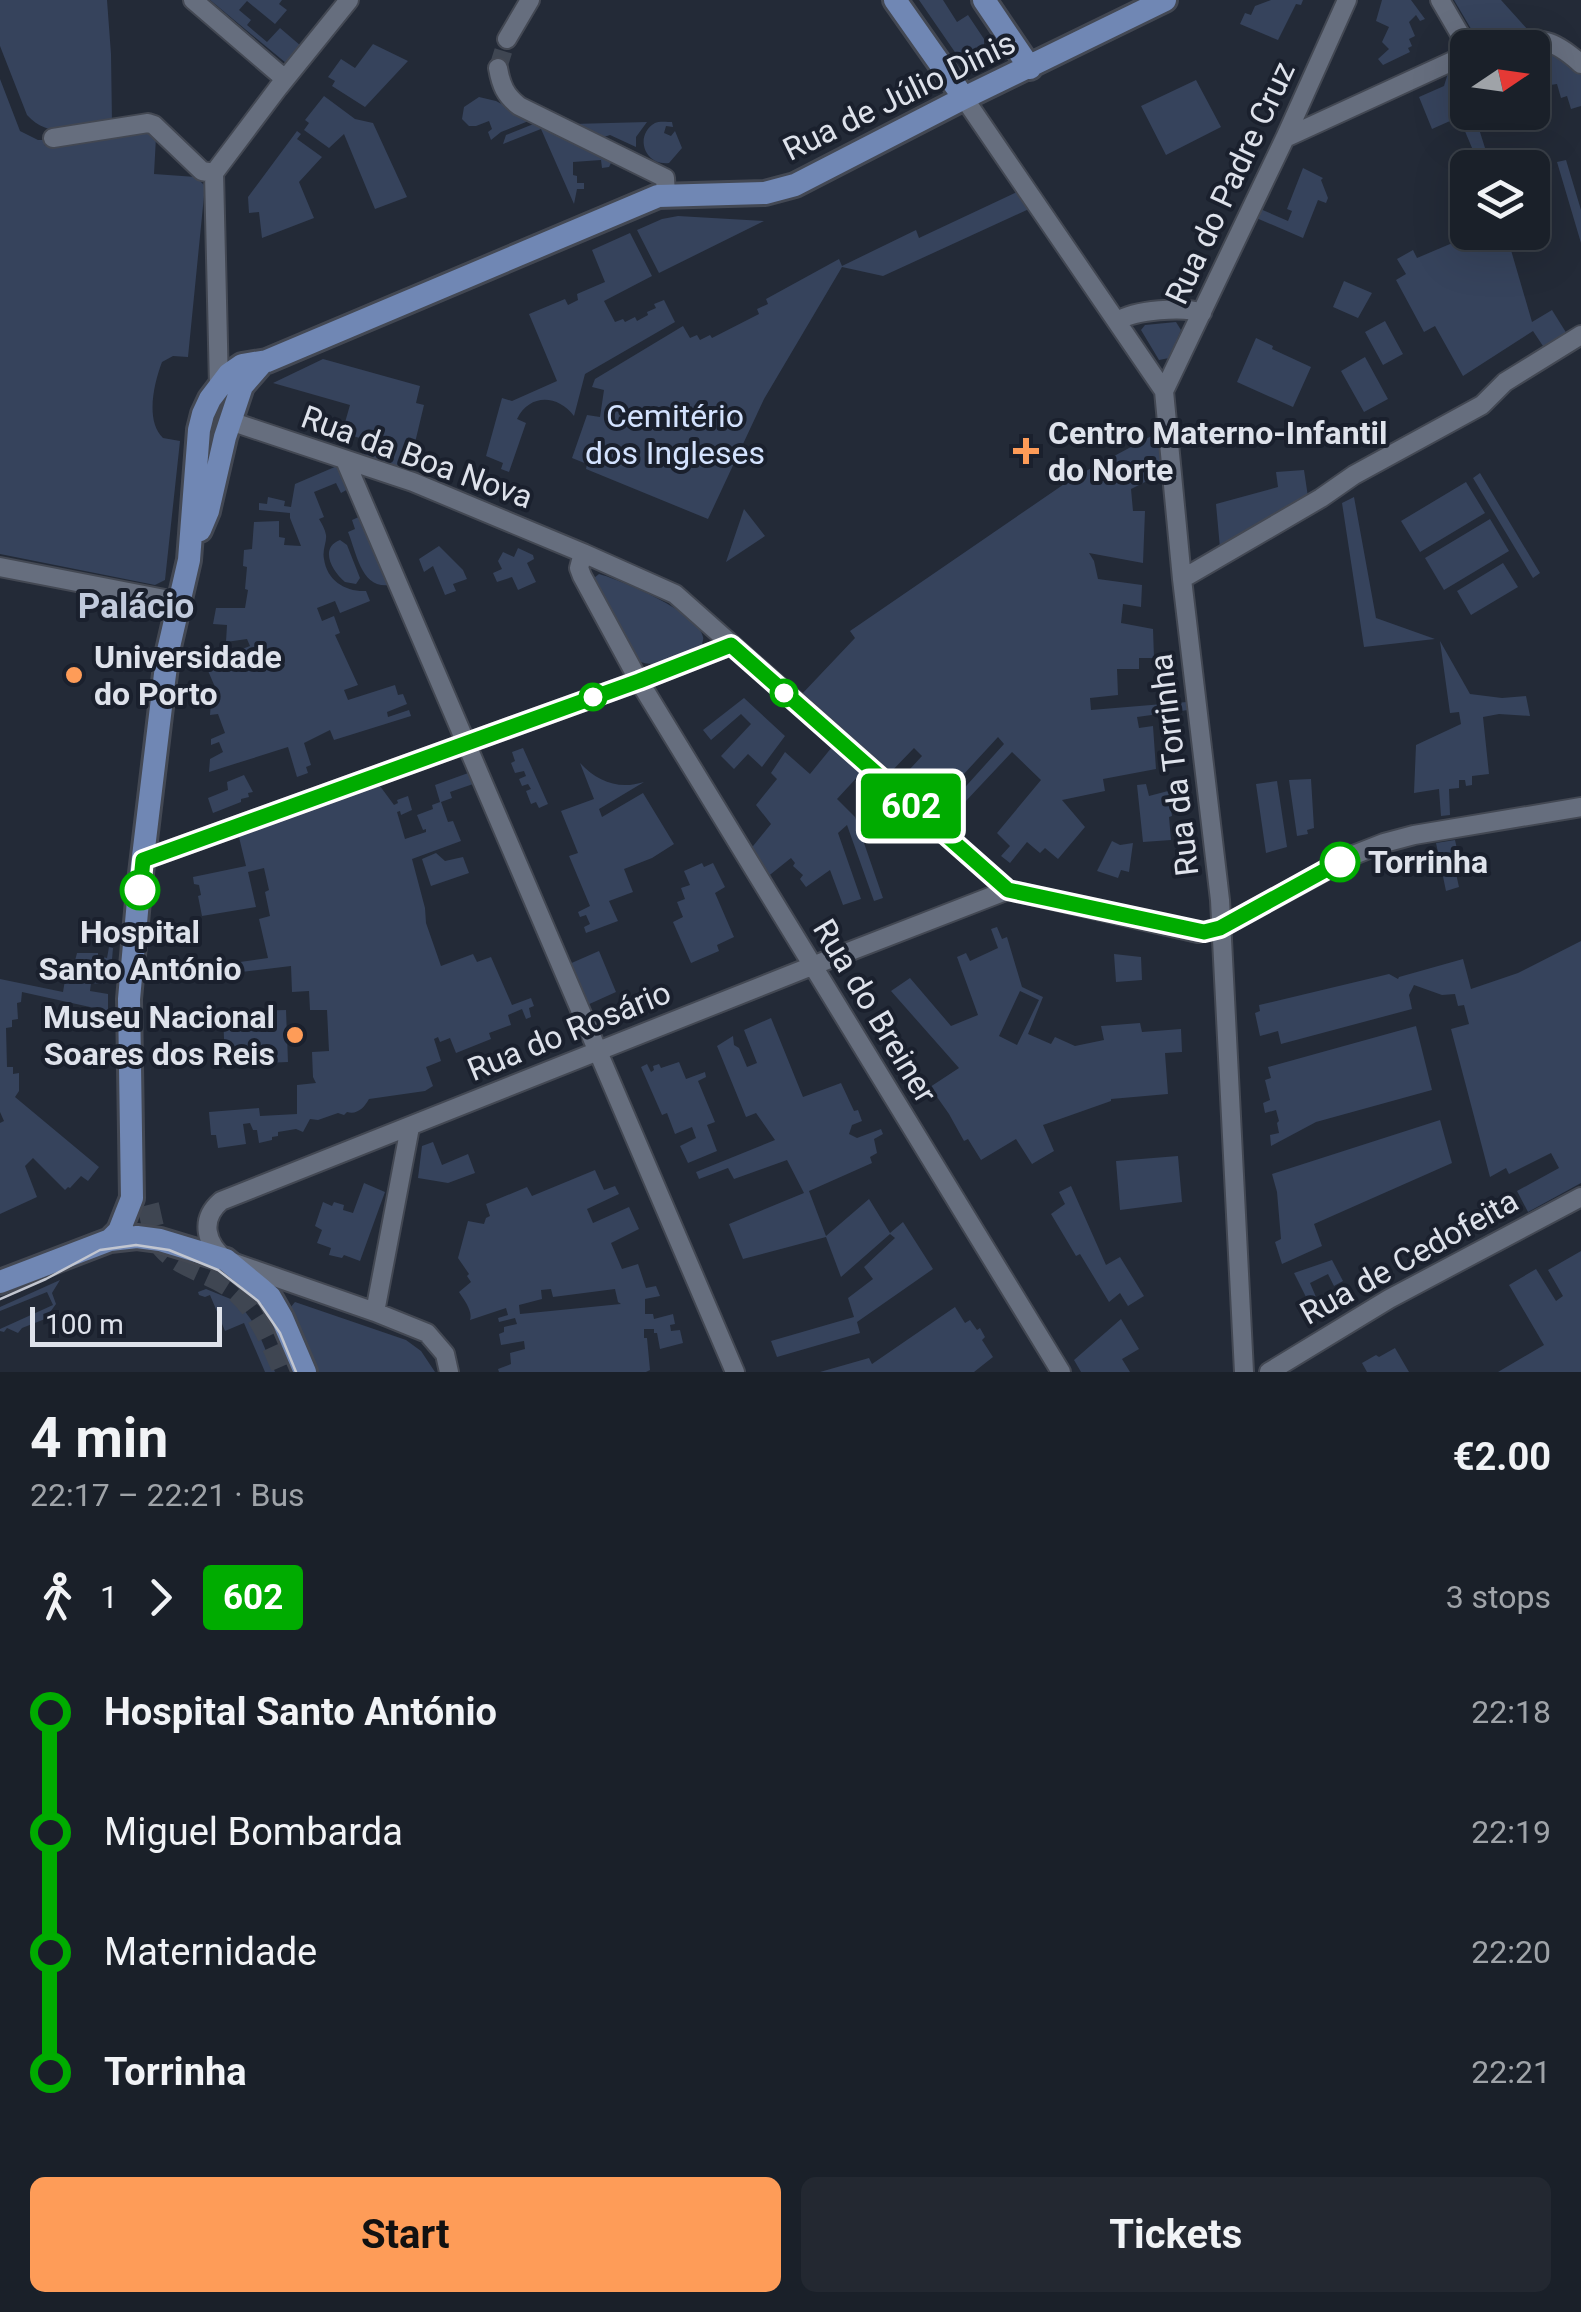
<!DOCTYPE html>
<html lang="en">
<head>
<meta charset="utf-8">
<style>
	body { margin:0; font-family:Roboto,sans-serif; background:#232831; color:#f1f3f6; height:100vh; display:flex; flex-direction:column; font-size:38px; white-space:nowrap }
	* { box-sizing:border-box; margin:0 }
	p { font-size:32px; color:#9fa3a8 }
	.icon { flex:none; width:55px; height:55px; fill:none; stroke:currentColor; stroke-width:2; stroke-linecap:round; stroke-linejoin:round }
	.map { position:relative; height:1372px; overflow:hidden }
	.side { display:flex; flex-direction:column; background:#1a2029; flex:1 }
	.side>* { flex:none }
	.badge { padding:0 20px; border-radius:8px; font-size:35px; line-height:65px }
	.needle { width:65px; rotate:77deg }
	.fabs { position:absolute; left:1450px; top:30px; display:grid; gap:20px }
	.fabs a { display:grid; place-items:center; width:100px; height:100px; border-radius:15px; background:#1a2029; box-shadow:0 10px 40px #0002,0 0 0 2px #383e46; font-size:50px }
	.scale { position:absolute; left:30px; bottom:25px; width:192px; box-sizing:border-box; padding-left:10px; border:5px solid #dee2eb; border-top:0; font-size:28px; line-height:35px; white-space:nowrap; color:#dee2eb; -webkit-text-stroke:8px #1a202d; paint-order:stroke }
	.map>.badge { position:absolute; translate:-50% -50%; box-shadow:0 0 0 5px #fff }
	.legs { display:flex; align-items:center; gap:15px; height:110px; padding:0 30px; font-size:32px }
	.legs p { margin-inline-start:auto }
	.headline { display:flex; align-items:center; justify-content:space-between; height:170px; padding:0 30px }
	h1 { font-size:55px; font-weight:700; line-height:75px }
	.button { display:flex; gap:20px; margin-top:auto; padding:20px 30px }
	.button a { flex:1; height:115px; border-radius:15px; background:#fe9c58; color:#111; font-size:40px; font-weight:700; line-height:115px; text-align:center }
	.button a+a { background:#232831; color:#f1f3f6 }
	ul { padding:0 30px; list-style:none }
	li { display:flex; align-items:center; gap:35px; height:120px; font-size:38px }
	li i { display:grid; place-items:center; width:15px; height:100%; margin:0 12px; background:currentColor }
	li i::after { content:''; width:25px; height:25px; margin:-12px; border:8px solid; border-radius:50%; background:#1a2029 }
	li p { margin-inline-start:auto }
	li:first-child i { background:linear-gradient(#0000 50%,currentColor 0) }
	li:last-child i { background:linear-gradient(currentColor 50%,#0000 0) }
	.map>svg:first-child { display:block }
</style>
</head>
<body>
<div class="map">
<svg width="1581" height="1372" viewBox="0 0 1581 1372">
	<rect width="100%" height="100%" fill="#232a37"/>
	<!-- green -->
	<path fill="#36435c" fill-rule="evenodd" d="M0,0h107l4,54 1,69c-30,5 -62,18 -85,-8l-27,-69z
		M210,0h72l-3,4 8,6 -12,14 -28,-23 -8,9 12,10 -4,5 20,17 13,-14 21,18 -15,17z
		M919,0h24l14,22 11,-7 16,24v7l-20,12h-5z
		M1271,0h32l-2,5 -5,-1 -18,36 -38,-16 5,-11 6,2 4,-9z
		M1382,0h29l14,19 -5,2 -4,-6 -7,7 6,14 -6,3 3,7 -4,2 2,4 -27,13 -5,-6 11,-10 -7,-7 7,-15 -13,-6z
		M1454,0h47l28,31 -52,8z
		M373,44l35,17 -43,46 -33,-21 3,-5 -7,-4 13,-18 14,9z
		M1533,50c20,1 33,9 48,23v33l-10,3 -4,-13 -6,2 -4,-14 -7,1 -2,-5 -14,3z
		M1467,62l1,50 6,1 17,54h-11l-21,-50 -27,12 -13,-32 25,-11 4,-13z
		M0,79l20,52 18,9h6l1,6 96,-17 9,1 6,7 -2,37 42,3 9,9 -17,171 -15,-1 -11,6c-8,21 -17,59 1,76l17,3 -15,139 -10,5 -155,-31z
		M1196,80l25,47 -55,28 -25,-49z
		M324,96l31,23 18,4 34,74 -32,12 -31,-75 -15,14 -25,-18 5,-7 -4,-3z
		M479,97l17,4 35,19 -30,12 -10,8 -3,-8 4,-3 -3,-8 -13,5h-7l-7,-7 2,-12z
		M647,122l-11,15v10l-26,-12 -6,2 -31,-13z
		M672,122l1,5 -7,-1 -2,7 7,3 4,-5 7,17 -13,15c-25,3 -35,-28 -14,-40 3,-2 13,-1 17,-1z
		M536,123l77,36 -4,8 -7,1 -1,-8 -28,2v13l4,1v7h7v6h-7l-3,15 -33,-75 -38,15 3,-9z
		M297,131l4,3 -4,5 25,18 -23,25 15,36 -52,20 -3,-26 -10,1 -1,-16z
		M1566,160l15,50v33l-24,-81z
		M1303,168l20,10 -2,2 7,18 -2,5 -8,-3 -15,38 -49,-21 4,-9 30,13 4,-10 -5,-2z
		M1017,192l12,17 -146,67 -41,-9 -78,132 -56,120 -122,-50 1,-5 -15,-6 15,-43 13,2 4,-27 -12,-3 3,-8 88,-53 7,12 7,-3 3,5 10,-5 2,3 47,-24 -2,-5 11,-5 -2,-5 73,-40 3,7 74,-36 3,8z
		M678,216l86,5 -105,52 -22,-43 25,-11z
		M630,233l22,43 -48,25 11,21 8,-3 2,3 10,-5 2,4 11,-6 -1,-3 9,-4 -2,-4 10,-4 11,22 -90,52 -11,42c-16,-21 -44,-23 -57,3l9,4 -17,49 -8,-3 2,-6 -17,-7 16,-58 10,3 45,-20 -28,-67 36,-15 3,6 10,-5 -1,-6 28,-12 -13,-32z
		M1476,233h30l26,89 20,-12 15,24 -22,15 -12,-18 -70,45 -28,-50 -11,6 -28,-52 10,-6 -9,-15 16,-9 4,8z
		M1344,281l28,12 -14,25 -25,-11z
		M1385,321l18,33 -20,11 -18,-33z
		M1176,322l5,8 -12,28 -10,2 -18,-30 4,-5z
		M1256,338l17,8 -1,3 39,18 -18,40 -56,-25z
		M1365,357l23,42 -24,13 -23,-41z
		M323,359l97,27 -4,17 8,2 -16,67 -46,-16 5,-16 -25,-7 8,-28 -77,-22z
		M1159,432l4,41 -32,16 2,22h12l-2,52 -54,-10 5,8 4,18 44,6 -1,22 -18,-3 -2,19 32,6 1,29h-15v11h-22l1,26 -28,3 1,12 96,-8 1,8 -51,7 2,11 14,-2 3,43 -53,10 2,12 -43,9 23,27 -27,32 -13,-11 -5,5 -13,-11 -17,21 -9,-7 9,-10 -13,-13 44,-53 -29,-28 -47,50 -7,-7 46,-51 -6,-7 -47,51 -15,-14 -5,4 -7,-6 -6,6 -8,-9 12,-13 -8,-8 -26,27 -87,-80 54,-57 -5,-7 223,-153z
		M337,466l4,2 9,20 -9,5 -5,-10 -22,9 10,25 -5,2c3,5 6,10 7,16 1,7 -4,15 -2,24 3,22 22,33 42,32l4,10 -30,12 -5,-12 -18,7 5,13 12,-5 6,17 -5,2 23,50 -14,5 4,10 47,-15 3,10 5,-1 4,10 -20,8 1,5 21,-7 2,6 -77,24 -4,-10 -26,13 7,22 -5,2 2,6 -11,4 -9,-30 -79,25 1,-13 13,-7 -4,-10 -8,3v-6l14,-6 -7,-19 -8,1 2,-26 3,-2 -9,-21 7,-1 1,-5 36,-14 -3,-7 -21,3 1,-17 -14,-1 3,-16h29l3,-18 -3,-1 2,-22 -4,-1 1,-16 8,-1 2,-27 25,-1v16l6,1 -1,7 17,1 -11,-28v-5l-31,-3v-7l8,1 1,-7 17,4 -1,5 7,1 4,-23z
		M1304,470l4,27 -88,51 -4,-44 62,-17 -2,-15z
		M1480,473l60,100 -7,5 -60,-100z
		M1466,482l19,31 -65,39 -19,-31z
		M1354,497l22,121 59,21 -71,8 -22,-144z
		M744,509l21,27 -39,26z
		M361,516l29,69c-29,4 -33,-31 -42,-53l7,-3 -3,-9z
		M1490,519l19,32 -65,39 -19,-32z
		M340,540l7,5 13,33 -4,6 -11,-2c-13,-11 -26,-34 -5,-42z
		M439,546l24,24 4,9 -14,5 3,7 -11,4 -12,-29 -9,6 -5,-13z
		M518,548l15,7 1,4 -7,4 9,19 -18,8 -6,-13 -15,5 -4,-9 9,-4 -4,-8 5,-9 11,5z
		M1503,563l15,24 -47,28 -14,-24z
		M599,574c22,6 101,39 104,63 1,2 -1,5 -1,8 -17,12 -44,25 -64,16l-44,-77v-6z
		M1440,641l30,53 32,4 24,-2 4,20 -31,-2 -16,3 6,57 -17,2v9l-6,1 -1,-6h-6v8l-10,1 1,26 -9,1 -2,-27 -25,4 2,-48 45,-21 -2,-12 -9,1z
		M744,698l41,38 -23,31 -14,-13 -14,15 -13,-13 30,-32 -10,-10 -30,26 -8,-10z
		M832,747l29,26 -24,26 18,18 28,81 -9,3 -27,-76 -9,8 23,66 -18,6 -13,-35 -24,17 -6,-8 3,-4 -10,-9 2,-3 -4,-5 -25,20 -17,-27 22,-27 -15,-19 21,-26 -6,-6 14,-21 25,22z
		M523,748l25,56 -9,4 -3,-6 -5,2 -5,-13 5,-2 -3,-5 -6,2 -3,-7 7,-3 -2,-5 -9,2 -4,-10 4,-2 -3,-9z
		M580,763c18,19 39,27 64,19l-45,27 3,8 41,-24 31,51 -22,14 -28,11 9,23 -24,9 9,20 -32,12 -2,-6 6,-3 -4,-9 -6,2 -2,-5 12,-6 -21,-50 9,-3 -17,-42 33,-12z
		M471,772l5,11 -26,9 2,6 -11,4 7,20 5,-1 8,20 -49,18 13,49 1,15 15,43 32,-12 4,8 14,-5 21,48 19,-7 3,8 -5,2 2,9 -5,2 -4,-10 -14,6 3,10 -22,8 2,6 -35,14 -6,-15 -10,4 -2,-5 -4,2 7,22 -15,6 7,19 -8,5 -56,8c-5,9 -12,16 -22,13l-3,3 -6,-2 -20,7 -8,-1 -7,13 -7,-3 -18,3v4l-6,1v3l-13,3 -2,-13h-4l-3,-7 -7,1 3,20 -28,4 -2,-13h-5l-2,-23 50,-4 1,8 37,-2v-29l19,-2 -3,-6 -1,-25 17,-1 -2,-41h-17l-1,-19 -17,1 -1,-26 -93,11 -1,-9 71,-10 -9,-39 11,-3 -5,-24 4,-2 -5,-22 -16,4 8,35 -54,9 -4,-20 3,-1 -2,-10 -5,-1 -1,-7 53,-11 -8,-33 139,-51 17,23 4,-2 -1,-3 11,-4 4,14 -11,5 -1,-4 -3,1 8,27 21,-7v-3l-3,1 -6,-15 16,-6 -1,-4 8,-3 -5,-17z
		M244,775l9,17 -5,1 1,4 -8,2v3l-28,11 -5,-15 20,-8 -1,-8z
		M1311,779l3,49 -7,2 1,4 -11,2 -8,-56z
		M1277,781l10,66 -21,6 -10,-69z
		M1146,784l3,12 19,-5 4,25 -3,1 2,23 -28,2 -6,-57z
		M1455,840l6,27 -6,2 4,18 -13,4 -10,-48z
		M1112,841l8,4 13,-2 -4,29 -8,-2 -3,8 -21,-7z
		M436,853l9,8 18,-4 6,16 -38,13 -9,-27z
		M702,863l2,4 9,-4 12,24 -10,6 19,44 -17,8 2,6 -28,12 -18,-41 10,-5 -6,-15 8,-3 -4,-11 9,-3 -6,-14z
		M997,927l5,12 5,-2 15,50 21,10 -15,37 23,10 4,-7 20,9 29,-6 -3,-14 39,-3 2,9 39,-3 1,23 -17,1 3,41 -57,5v2l-68,24 11,26 -22,13 -16,-25 -35,21 -13,-21 -4,2 -15,-27 -19,-27 29,-19 -68,-77 19,-13 41,48 27,-11 -21,-58 9,-4 4,8 28,-13 -7,-19zM1020,991l19,9 -22,45 -18,-9z
		M1581,941v242l-53,29 -11,-21 42,-23 -8,-15 -42,21 -3,-6 -16,9 -39,-148 18,-5 -5,-19 -6,1 -3,-12 -13,1 -28,-10 -5,10 3,14 -131,35 -3,-13 -18,5 -5,-23 5,-2 -1,-6 130,-31 9,5 1,-2 64,-18 8,30 47,-16z
		M109,947l4,1 -2,23h-6l-2,13 -12,-1 -1,8 18,3v17l-86,-19 -1,10 -4,1 1,16 -6,1v7l-6,1 1,39h6v7l6,-1v18l-4,6 84,70 -11,14 -7,-5 -11,12 -2,-1 -3,3 -32,-32 -8,8 12,31 -37,17v-91l4,-2 -4,-9v-133l63,13 2,-12h5l7,-27h21v3l9,2z
		M599,951l17,41 -31,14 -18,-41z
		M1114,954l27,3 1,23 -26,2z
		M286,1010l2,52 -63,3 -2,-53z
		M771,1018l32,79 38,-14 13,28 4,-1 4,11 -10,4 -3,9 8,4 24,-9 2,5 -9,5 3,14 -7,4 2,6 -63,28 17,45 43,-37 21,34 13,-11 30,47 -76,53 3,11 -83,24 -6,-16 83,-24 -6,-19 25,-19 -9,-12 31,-29 -5,-4 -49,43 -15,-40 -83,22 -14,-35 75,-31 -17,-33 -53,19 -6,-11 -29,11 -3,-7 79,-32 -19,-27 -10,4 -29,-71 16,-10 1,9 5,3 8,19 10,-4 -13,-33z
		M1416,1026l16,64 -116,32 -45,24 -1,-11 9,-2 -2,-10 2,-2 -3,-11 -11,3 -2,-10 7,-3 -5,-20 6,-2 -3,-11z
		M679,1062l7,17 19,-7 1,5 -8,4 17,41 -8,3 10,26 -29,12 -8,-17 16,-8 -4,-11 -17,7 -8,-21 -5,2 -21,-48 6,-3 4,8 3,-2 -1,-4 6,-2 2,4z
		M1440,1120l12,43 -138,61 8,22 -40,18 -7,-22 6,-3 -4,-47 -5,-18z
		M433,1142l9,23 26,-11 7,19 -27,10 -30,-5 4,-32z
		M1178,1156l4,46 -62,8 -4,-49z
		M595,1170l9,20 11,-4 4,8 -32,15 6,14 36,-16 10,22 -28,14 11,26 16,-5 8,24 10,-2 4,10 -15,3v15h8l1,5 19,-5 2,10 -5,1 1,6 9,-1 3,13 -23,6 -3,-16h-3v-4h-10v9h3l3,32 -4,2h-147l-1,-3 13,-5 -1,-11 15,-4 -1,-8 -23,4 -2,-11 5,-2v-5l13,-3 -2,-6 -16,4 -1,-4 10,-3 -2,-7 -36,12c3,-9 -6,-20 -11,-28l12,-10 -4,-6 2,-2 -11,-16 10,-37 16,3 2,-6 4,-2 -4,-12 41,-17 5,9zM551,1289l2,8 62,-8 3,13 3,2 -101,10 -1,-9 23,-6 -1,-9z
		M364,1183l21,9 -25,69 -16,-6 -2,3 -13,-3 2,-7 -14,-5 5,-13 -7,-4 8,-24 9,4 2,-4 10,3 -1,5 10,3z
		M1071,1186l35,79 14,-8 24,39 -16,10 -8,-13 -11,9 -29,-48 -4,2 -25,-42 14,-10 -6,-12z
		M1581,1251v121h-83l46,-27 -35,-60 27,-16 20,32 7,-5 -15,-26z
		M1332,1260l11,21 -9,5 -6,-12 -18,9 6,14 -8,4 -14,-28z
		M60,1280l-8,13 4,11 -11,15 -23,9 -4,5 -11,-5 -3,4 -4,-1v-2l53,-24 -6,-13 -47,19v-4z
		M206,1289l32,13 17,23 20,47h-10l-21,-49 -19,8 -15,-36 -5,2 -6,-2 -1,-3z
		M295,1302l111,38 15,11 14,21h-125l-25,-58z
		M955,1307l10,16 5,-3 7,10 3,-2 5,9 -3,3 11,17 -19,15h-154l49,-14 3,6z
		M1121,1319l18,30 -17,10 8,13h-49l-7,-12z
		M1395,1348l14,24h-42l-5,-9 14,-8 3,2z"/>
	<g fill="none" stroke-linecap="round" stroke-linejoin="round">
		<!-- minor-tunnel -->
		<path stroke="#3f4652" stroke-width="18" stroke-dasharray="18 9" stroke-linecap="butt" d="M498,68l9,-29"/>
		<!-- major-tunnel -->
		<path stroke="#3f4652" stroke-width="22" stroke-dasharray="22 11" stroke-linecap="butt" d="M148,1205c3,12 5,27 11,37 13,24 57,31 78,50 23,21 35,52 47,80"/>
		<defs>
			<path id="minor" d="M193,0l92,79
				M1440,0l28,48
				M507,39l23,-39
				M1493,48c42,-10 54,-15 88,16
				M498,68c3,17 7,27 21,38l146,72 1,16
				M964,98l200,293 18,188 38,321 24,472
				M53,138l95,-15 6,2 48,46 12,2
				M1285,138l183,-84
				M214,173l64,-85 71,-88
				M214,173l5,213
				M1118,321c16,-11 66,-15 84,-8
				M1164,391l121,-253 62,-138
				M230,421l183,61 170,71 92,41 333,296 190,43 22,-5 136,-74 28,-11 30,-8 167,-28
				M345,460l390,912
				M583,553l-4,15 3,8 57,105 422,691
				M0,567l180,35
				M1182,579l139,-81 33,-23 128,-70 23,-23 76,-47
				M143,860l496,-179 92,-36
				M375,1312l35,-185
				M449,1372l-4,-18 -18,-21 -52,-21 -149,-52c-20,-16 -27,-40 -5,-59l591,-235 196,-76
				M1269,1372l120,-73 192,-102"/>
			<path id="major" d="M895,0l69,98
				M984,0l46,68
				M200,530l8,-19 17,-74 17,-51 20,-23
				M110,1240l9,-9 13,-33 -3,-199 10,-109 25,-208 4,-31 21,-91 10,-130 4,-16 7,-15 19,-25 13,-9 25,-4 391,-165 107,-3 30,-8 169,-87 201,-98
				M0,1282l110,-42 27,-3 23,3 66,20 35,29 9,8 12,21 23,54"/>
		</defs>
		<!-- minor casing -->
		<use href="#minor" stroke="#434853" stroke-width="22"/>
		<!-- major casing -->
		<use href="#major" stroke="#434853" stroke-width="28"/>
		<!-- minor -->
		<use href="#minor" stroke="#666e7e" stroke-width="18"/>
		<!-- major -->
		<use href="#major" stroke="#7087b4" stroke-width="22"/>
		<!-- tram -->
		<path stroke="#c2c6d0" stroke-width="2.5" d="M0,1299l46,-20 54,-29 36,-5 33,5 49,20 40,31 22,32 16,39"/>
	</g>
	<g fill="none" stroke-linecap="round" stroke-linejoin="round">
		<defs>
			<path id="line-1" d="M140,890l3,-30 496,-179 92,-36 277,245 196,42 16,-4 120,-66"/>
		</defs>
		<!-- line-1 casing -->
		<use href="#line-1" stroke="#fff" stroke-width="22"/>
		<!-- line-1 -->
		<use href="#line-1" stroke="#00ac00" stroke-width="15"/>
	</g>
	<!-- markers -->
	<g fill="#fe9c58" stroke="#1a202d" stroke-width="4">
		<path d="M1021 436h10v10h10v10h-10v10h-10v-10h-10v-10h10z"/>
		<circle cx="74" cy="675" r="10"/>
		<circle cx="295" cy="1035" r="10"/>
	</g>
	<g fill="#fff" stroke="#00ac00" stroke-width="5">
		<circle cx="784" cy="693" r="12"/>
		<circle cx="593" cy="697" r="12"/>
		<circle cx="1340" cy="862" r="18"/>
		<circle cx="140" cy="890" r="18"/>
	</g>
	<g text-anchor="middle" stroke-width="8" stroke-linejoin="round" paint-order="stroke">
		<!-- street labels -->
		<g font-size="32" fill="#dee2eb" stroke="#1a202d">
			<text transform="translate(899 96) rotate(-26)" y="11">Rua de Júlio Dinis</text>
			<text transform="translate(1230 183) rotate(-65)" y="11">Rua do Padre Cruz</text>
			<text transform="translate(417 457) rotate(20)" y="11">Rua da Boa Nova</text>
			<text transform="translate(1174 765) rotate(-97)" y="11">Rua da Torrinha</text>
			<text transform="translate(875 1011) rotate(59)" y="11">Rua do Breiner</text>
			<text transform="translate(569 1031) rotate(-22)" y="11">Rua do Rosário</text>
			<text transform="translate(1409 1257) rotate(-29)" y="11">Rua de Cedofeita</text>
		</g>
		<!-- park labels -->
		<g font-size="32" fill="#d3e2fe" stroke="#1a202d">
			<text x="675" y="427">Cemitério<tspan x="675" dy="37">dos Ingleses</tspan></text>
		</g>
		<!-- poi labels -->
		<g font-size="32" font-weight="bold" fill="#dee2eb" stroke="#1a202d" text-anchor="start">
			<text x="1048" y="444">Centro Materno-Infantil<tspan x="1048" dy="37">do Norte</tspan></text>
			<text x="94" y="668">Universidade<tspan x="94" dy="37">do Porto</tspan></text>
			<text x="275" y="1028" text-anchor="end">Museu Nacional<tspan x="275" dy="37">Soares dos Reis</tspan></text>
		</g>
		<!-- stop labels -->
		<g font-size="32" font-weight="bold" fill="#dee2eb" stroke="#1a202d" text-anchor="start">
			<text x="1368" y="873">Torrinha</text>
			<text x="140" y="943" text-anchor="middle">Hospital<tspan x="140" dy="37">Santo António</tspan></text>
		</g>
		<!-- neighbourhood labels -->
		<g font-size="35" font-weight="bold" fill="#c1cadc" stroke="#1a202d">
			<text x="136" y="618">Palácio</text>
		</g>
	</g>
</svg>
<div class="fabs">
<a><svg class="needle" viewBox="-14 -14 28 28"><path d="M0-13l5 13h-10z" fill="#e53935"/><path d="M0 13l5-13h-10z" fill="#9fa3a8"/></svg></a>
<a><svg class="icon" aria-label="layers" viewBox="0 0 24 24"><path d="M12 4l9 5-9 5-9-5zM3 14l9 5 9-5"/></svg></a>
</div>
<div class="scale">100 m</div>
<b class="badge" style="left:911px;top:806px;background:#00ac00;color:#fff">602</b>
</div>
<section class="side">
<div class="headline"><div><h1>4 min</h1><p>22:17 – 22:21 · Bus</p></div><b>€2.00</b></div>
<div class="legs"><svg class="icon" aria-label="walk" viewBox="0 0 24 24"><circle cx="13" cy="4" r="2"/><path d="M13 8l-2 6 4 7M11 14l-3 7M7 12l3-4h3l4 4"/></svg>1<svg class="icon" aria-label="forward" viewBox="0 0 24 24"><path d="M9 5l7 7-7 7"/></svg><b class="badge" style="background:#00ac00;color:#fff">602</b><p>3 stops</p></div>
<ul>
<li><i style="color:#00ac00"></i><b>Hospital Santo António</b><p>22:18</p></li>
<li><i style="color:#00ac00"></i><span>Miguel Bombarda</span><p>22:19</p></li>
<li><i style="color:#00ac00"></i><span>Maternidade</span><p>22:20</p></li>
<li><i style="color:#00ac00"></i><b>Torrinha</b><p>22:21</p></li>
</ul>
<div class="button"><a>Start</a><a>Tickets</a></div>
</section>
</body>
</html>
